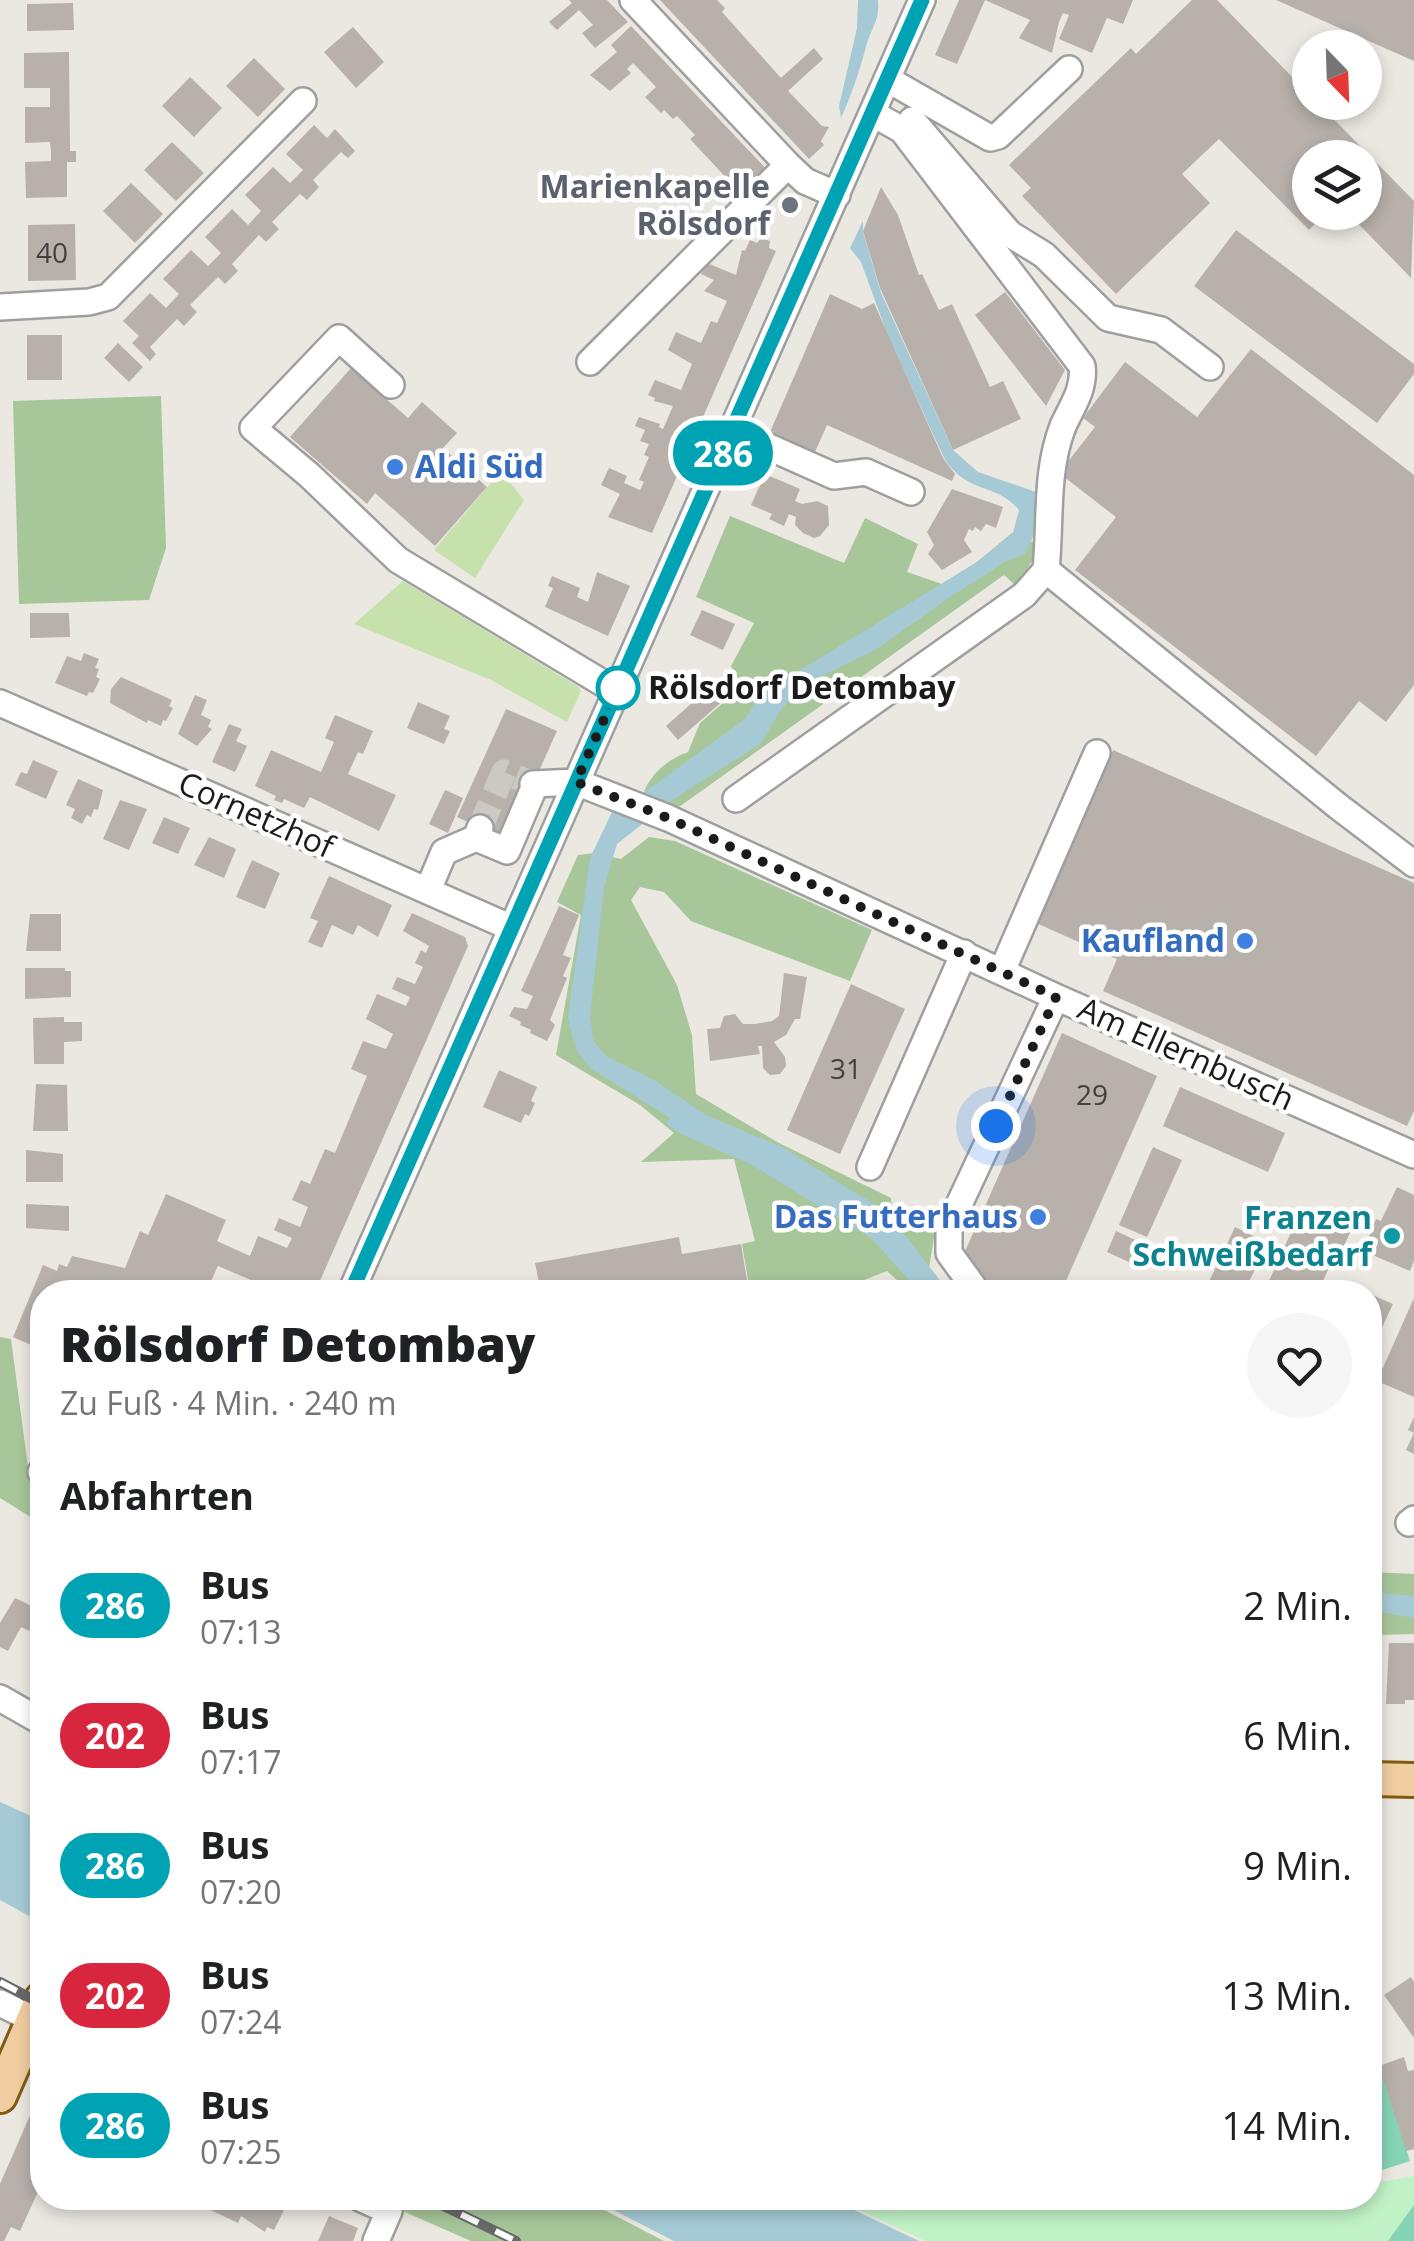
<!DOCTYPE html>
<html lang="de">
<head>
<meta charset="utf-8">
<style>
	body { margin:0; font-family:"Open Sans",sans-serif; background:#f6f6f6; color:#202124; height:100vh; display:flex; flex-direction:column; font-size:38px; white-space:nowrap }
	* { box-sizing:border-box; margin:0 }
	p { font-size:32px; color:#757577 }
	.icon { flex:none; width:55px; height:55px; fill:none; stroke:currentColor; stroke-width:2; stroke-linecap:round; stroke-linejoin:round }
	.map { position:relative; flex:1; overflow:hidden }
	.drawer { position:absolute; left:30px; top:1280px; width:1352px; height:930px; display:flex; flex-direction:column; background:#fff; border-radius:40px; box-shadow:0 5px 15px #0003 }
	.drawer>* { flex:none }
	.badge { padding:0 20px; border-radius:32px; font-size:35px; line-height:65px }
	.needle { width:65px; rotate:157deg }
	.fabs { position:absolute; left:1292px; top:30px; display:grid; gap:20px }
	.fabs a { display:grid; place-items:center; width:90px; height:90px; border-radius:50%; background:#fff; box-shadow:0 5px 15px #0003; font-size:50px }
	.you { position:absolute; width:50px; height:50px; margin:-25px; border:8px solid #fff; border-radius:50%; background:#1a73e8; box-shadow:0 0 0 15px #1a73e833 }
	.map>.badge { position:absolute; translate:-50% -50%; box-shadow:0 0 0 5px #fff }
	h2 { padding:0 30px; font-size:38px; line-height:90px }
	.round { display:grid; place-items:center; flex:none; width:105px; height:105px; border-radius:52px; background:#f6f6f6 }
	.overview { display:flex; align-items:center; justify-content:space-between; height:170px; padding:0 30px }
	h1 { font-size:48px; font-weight:800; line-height:75px }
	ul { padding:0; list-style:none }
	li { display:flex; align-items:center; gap:30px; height:130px; padding:0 30px }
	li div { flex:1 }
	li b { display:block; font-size:38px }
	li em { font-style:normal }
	li .badge { min-width:110px; font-weight:700; text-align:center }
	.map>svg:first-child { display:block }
</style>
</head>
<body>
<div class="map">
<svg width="1414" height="2241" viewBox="0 0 1414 2241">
	<rect width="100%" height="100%" fill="#ebe8e1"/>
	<!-- grass -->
	<path fill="#c6e1ac" d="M501,471l23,29 -49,78 -41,-28z
		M403,581l174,105 4,5 -14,31 -76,-42 -137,-56z"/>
	<!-- forest -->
	<path fill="#a7c69a" d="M161,396l5,152 -17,52 -130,4 -6,-203z
		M730,516l114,47 21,-45 53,26 -11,28 35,12 35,-22 35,-29 30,13 -26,40 -12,-11 -325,232 -35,-16c10,-20 23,-31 44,-39l12,-29 42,-37 -11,-20 23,-43 -58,-26z
		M649,837l26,4 197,89 -22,51 -159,-60 -27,-29 -24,-5 -9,13 46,85 15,50 4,59 83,49 112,55 1,11 43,23 -10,60h-15l-23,-21 -53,21h-84l-8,-48 13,-3 -21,-82 -93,3 33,-29 -34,-28 -84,-50 25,-140 -24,-13 21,-47 16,-2 27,6z
		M0,1337l11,2 20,151 11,5v29l-42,-26z
		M1370,1572l44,2v60l-36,1 -8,-4z
		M373,2198h208l83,43h-193z"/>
	<!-- park -->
	<path fill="#c1f2c5" d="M1414,2176v65h-489l-90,-43h471l2,3 13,-3h49v-14z"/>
	<!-- pitch -->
	<path fill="#87d3b5" d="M1375,2052l35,109 -40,13v-120z
		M1414,2205v36h-26z"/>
	<!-- water -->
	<path fill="#a6cad5" d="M858,0h20c2,22 -7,27 -12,47 -7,25 -14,47 -25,71l-2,-12 18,-78z
		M863,221v11l18,61 72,157 25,22 58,20 5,28 -16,34 -17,6 -58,37 -75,53 -72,35 -23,26 -20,33 -86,55 -57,45 -13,44 -14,129 4,25 13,15 47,23 52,35 76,32 106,66 61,79h-29l-49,-54 -119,-73 -75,-33 -11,-9 4,-5 -80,-50 -14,-19 -8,-31 22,-160 22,-46 34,-21 99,-72 18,-26 214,-131 36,-29 6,-23c-23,-28 -52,-15 -75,-52l-56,-122 -27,-74 -11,-14z
		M1370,1592l44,4v22l-44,-8z
		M0,1802l42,19v102l-42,-23z
		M590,2198h239l90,43h-245z"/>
	<!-- building -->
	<path fill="#b8b1ab" d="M569,0h38l21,22 -33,26 -13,-15 11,-8 -14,-15 -22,20 -8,-8 23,-19z
		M660,0h57l8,8 -3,4 59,66 33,-30 9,11 -35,32 34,35 7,1 -8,14 3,4 -15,14z
		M959,0h174l-10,24 -16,-6 -15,35 -33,-14 10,-24 -6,-2 -4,9 -7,31 -33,-15 11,-18 -45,-20 -28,64 -22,-9z
		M1192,0h25l93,95v7h7l97,99 -3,77 -64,-66h18v-54h-55v54h17l-18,18 -90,-91 -37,35 28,29 -94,91 -94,-98 9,-8 -22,-23 122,-117 5,6z
		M1276,0h138v61z
		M73,3l1,27 -47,1v-27z
		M631,26l140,148 -25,25 -56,-60 5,-4 -18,-19 -4,3 -9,-9 -3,3 -16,-16 11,-10 -23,-24 -6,6 4,4 -21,18 -20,-16 27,-23 -6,-7z
		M353,27l31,35 -28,26 -32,-36z
		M69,52l1,99h6v11h-9v35l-41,1 -1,-36 26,-1v-9l-1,-10 -25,1v-36h25v-19h-26v-35z
		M254,58l31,31 -27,28 -32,-31z
		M190,77l32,31 -28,29 -32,-31z
		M314,125l13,13 8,-9 20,22 -7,7 -7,-6 -28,28 6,7 -12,13 -7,-6 -28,28 7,7 -13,13 -7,-7 -27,29 6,7 -13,13 -7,-7 -28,28 7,7 -13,14 -7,-7 -27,28 6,7 -6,7 -18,-18 7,-7 -16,-15 27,-28 16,15 13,-14 -16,-15 28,-29 17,16 13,-13 -16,-16 27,-28 16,16 13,-14 -16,-16 28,-28 17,16 13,-13 -17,-16z
		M172,142l32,31 -28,28 -32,-31z
		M131,183l32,31 -28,29 -32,-32z
		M881,187l17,28 21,60 3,-1 17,36 13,-6 38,83 13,-6 18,38 -68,31 -73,-162 -17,-57z
		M788,196l10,5 -4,10 -12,-8z
		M75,224l1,56 -48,1v-56z
		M1236,230l178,134v10l-37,49 -183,-137z
		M761,238l9,3 -1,7 7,3 -124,282 -44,-16 12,-23 -19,-9 8,-17 18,8 -3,7 16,7 4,-8 -5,-2 10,-23 -5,-2 5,-11 -9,-3 5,-11 -10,-4 4,-9 21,7 -1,3 4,2 10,-23 -19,-5 1,-3 -7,-3 7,-15 26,10 11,-26 -24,-14 8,-18 25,11 10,-22 6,2 10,-22 -23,-10 10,-11 -13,-6 6,-11 29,12 6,-25 3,1 5,-11 7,3z
		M1005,292l60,78 -19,36 -71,-91z
		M830,294l32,15 12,-6 69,155 12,16 -3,7 -125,-56 -12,27 -45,-20z
		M27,335h35v45h-35z
		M118,343l25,24 -14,15 -25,-24z
		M1251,349l163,126v210l-28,37 -27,-21 -43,55 -241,-186 41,-53 -57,-44 36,-46 -12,-9 42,-56 72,55z
		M351,368l57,50 14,-16 35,31 -14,15 44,39 -52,59 -60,-53 -8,11 -77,-67z
		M765,474l35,15 -5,12 7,3 15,-3 11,5 1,19 -9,11 -6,2 -11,-5 -8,-8 1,-8 -7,-3 -5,12 -15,-7 3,-5 -21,-9z
		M952,489l51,18 -7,21 -10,-4 -5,7 -6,-4 -2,4 -4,-2 -5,11 8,12 -30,18 -14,-16 6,-9 -7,-13z
		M597,572l33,14 -22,50 -63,-29 8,-19 -5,-2 4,-10 28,12 -3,9 11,5z
		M702,610l33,14 -12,26 -33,-15z
		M30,613h39l1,24 -40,1z
		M84,653l15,6 -4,9 4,1 -3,8 4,2 -7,14 -4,-1 -2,4 -32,-13 12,-27 14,5z
		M728,671l12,15 -62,54 -12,-14z
		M121,677l51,23 -3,6 4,2 -7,13 -3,-1 -2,6 -13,-6 -1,3 -37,-20 1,-14z
		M195,695l12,5 -6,15 10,5 -3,7 4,2 -15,17 -19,-12z
		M418,702l32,14 -6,13 6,2 -6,13 -37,-16z
		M506,709l51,22 -49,109 -51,-23z
		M335,715l38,16 -10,23 -5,-2 -10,22 48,21 -17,36 -69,-34 -6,11 -20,-9 -2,4 -8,-3 2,-4 -21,-10 16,-36 50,22 13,-30 -9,-4z
		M229,724l13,5 -6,12 11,5 -12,26 -23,-10z
		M1113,750l301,133v228l-7,15 -304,-135 14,-32 -81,-36z
		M33,760l25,11 -12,28 -31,-14 6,-13 6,2z
		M78,779l25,11 -5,20 -4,-1 -3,8 -4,-2 -5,9 -11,-6 4,-9 -9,-4z
		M445,790l18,8 -15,35 -19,-9z
		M120,800l27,9 -18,41 -26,-11z
		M164,817l26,11 -12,26 -26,-11z
		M209,837l27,12 -12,29 -30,-13z
		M252,860l28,13 -15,36 -29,-12z
		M329,876l63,29 -14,32 -20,-12 -5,10 -21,-10 -10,23 -14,-6 10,-21 -8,-3z
		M559,906l20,9 -16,40 8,3 -8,18 4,2 -17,42 5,5 -8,16 -17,-8 1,-3 -11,-5 1,-3 -12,-6 5,-9 13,2 6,-13 -12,-5z
		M412,913l53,24 3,9 -153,346h-36l-61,-26 -12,26h-164v58l-29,-13 30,-72 14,6 2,-7 8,3 5,-11 53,12 15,-37 8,4 18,-41 60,26 -9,21 33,15 8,-20 29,12 5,-10 -18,-8 5,-12 21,9 8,-20 -16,-7 9,-20 9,4 15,-35 10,4 32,-77 -16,-7 12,-28 23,8 7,-15 -27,-15 11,-25 29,12 4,-9 -18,-8 5,-12 18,7 8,-17 -8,-4 6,-13 5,3 3,-7 -26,-15z
		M30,914h31v37h-35z
		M25,968h40v3h6v26l-46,2z
		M784,973l23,4 -7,42h-5l-9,16 -12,7 11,15 1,9 -6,8 -10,1 -7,-7 -1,-22h-4l2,8 -50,7 -3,-32 13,-1 4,-12 11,-2 8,10h12l17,-3 7,-5z
		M851,984l54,25 -65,145 -53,-24z
		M64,1017v5h18v19l-18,1v22h-30l-1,-46z
		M1062,1033l95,43 -96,216h-72l-27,-34z
		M499,1070l38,17 -6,14 4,2 -6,13 -4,-2 -4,9 -38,-16z
		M36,1084l31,1 1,46h-35z
		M1180,1087l105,46 -17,39 -105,-46z
		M1153,1147l29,13 -35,77 -28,-12z
		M26,1150l37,4v28h-37z
		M1397,1187l17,8v66l-4,10 -47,-20 13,-32 5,2z
		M26,1204l43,2v25l-43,-3z
		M1336,1214l19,8 -19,41 -4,-2 -14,31h-54l34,-75 31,14z
		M1235,1227l33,16 -24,49h-40z
		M1116,1231l26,12 -9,21 -26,-12z
		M679,1237l3,17 59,-10 8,48h-208l-6,-29z
		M1370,1294l23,10 -23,49z
		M1414,1298v99l-37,-16z
		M1414,1417v37l-8,-4 8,-17 -6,-3z
		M15,1598l25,12 -11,21 -8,-4 -13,24 -8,-4v-24z
		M1389,1643h25v57h-9v4h-19z
		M1411,1977l3,5v56l-30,-43z
		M1404,2057l4,14 6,-1v79l-8,2 -27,-85z
		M42,2088v95l-22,48 -9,-4 -7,14h-4v-57z
		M208,2198h20l17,7 4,-7h41l-16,32 -7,-3 -2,5 -24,-16 -3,7 -34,-16z
		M329,2216l29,12 -5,13h-35z"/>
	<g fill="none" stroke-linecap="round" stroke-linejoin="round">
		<!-- minor-tunnel -->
		<path stroke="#ccc9c3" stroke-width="25" stroke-dasharray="25 12" stroke-linecap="butt" d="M480,828l24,-56 29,12"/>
		<defs>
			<path id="minor" d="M633,0l155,165 17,16 32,14
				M887,79l103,59 8,-2 71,-67
				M912,120l98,114 34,21 64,63 53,12 49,37
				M0,307l89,-5 19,-5 195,-196
				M590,362l198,-197
				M391,385l-52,-47 -86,90 56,47 89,85 218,131
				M733,431l101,45 32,-4 45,20
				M1046,570l293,237 75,57
				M0,703l512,225
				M533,784l43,-2 92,36 388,179 358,158
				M736,799l288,-204 22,-25c5,-49 -1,-98 17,-144 9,-20 22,-37 19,-60l-180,-236 -30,-17
				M476,838l31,13 28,-66
				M428,890l16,-38 32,-14 4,-10
				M1002,971l95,-218
				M870,1167l94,-214
				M973,1286l-24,-33v-27l107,-229
				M351,1292l571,-1292
				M41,1472l1,1
				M1409,1523l5,-4
				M0,1698l42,24
				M0,2003l34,17
				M360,2198l29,13 -13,30"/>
			<path id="major" d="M1370,1779l44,1
				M0,2096l42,-97"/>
		</defs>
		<!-- minor casing -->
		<use href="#minor" stroke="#9f9f9f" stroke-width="30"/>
		<!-- major casing -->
		<use href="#major" stroke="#825b10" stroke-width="38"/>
		<!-- minor -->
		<use href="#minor" stroke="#fff" stroke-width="25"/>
		<!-- major -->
		<use href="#major" stroke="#f1cea1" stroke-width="32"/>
		<defs>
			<path id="rail" d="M0,1982l42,22
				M427,2198l89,43"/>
		</defs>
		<!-- rail casing -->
		<use href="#rail" stroke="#696969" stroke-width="10"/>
		<!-- rail -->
		<use href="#rail" stroke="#fff" stroke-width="6" stroke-dasharray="19" stroke-linecap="butt"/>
	</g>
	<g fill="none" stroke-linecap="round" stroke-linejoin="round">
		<defs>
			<path id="line" d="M351,1292l571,-1292"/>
		</defs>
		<!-- line casing -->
		<use href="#line" stroke="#fff" stroke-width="22"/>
		<!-- line -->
		<use href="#line" stroke="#00a3b4" stroke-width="15"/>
		<!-- walk -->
		<path stroke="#1b1b1b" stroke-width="10" stroke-dasharray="0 18" d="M618,688l-42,94 92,36 388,179 -60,129"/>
	</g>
	<!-- markers -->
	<circle fill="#6b7280" stroke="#fff" stroke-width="4" cx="790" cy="205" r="10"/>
	<g fill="#3f7fe0" stroke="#fff" stroke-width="4">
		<circle cx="395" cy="467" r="10"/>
		<circle cx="1245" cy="941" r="10"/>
		<circle cx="1038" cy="1217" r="10"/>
	</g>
	<circle fill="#fff" stroke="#00a3b4" stroke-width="5" cx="618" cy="688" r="20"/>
	<circle fill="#0f9aa8" stroke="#fff" stroke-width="4" cx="1392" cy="1236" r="10"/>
	<g text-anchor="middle" stroke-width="9" stroke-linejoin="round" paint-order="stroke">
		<!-- number labels -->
		<g font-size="28" fill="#42403f">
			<text x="52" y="263">40</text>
			<text x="846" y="1079">31</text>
			<text x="1092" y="1105">29</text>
		</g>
		<!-- worship labels -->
		<g font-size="32" font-weight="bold" fill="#5b616d" stroke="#fff" text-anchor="end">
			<text x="770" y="198">Marienkapelle<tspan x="770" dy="37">Rölsdorf</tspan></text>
		</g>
		<!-- shop labels -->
		<g font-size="32" font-weight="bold" fill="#366cbe" stroke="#fff" text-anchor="end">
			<text x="415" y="478" text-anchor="start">Aldi Süd</text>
			<text x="1225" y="952">Kaufland</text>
			<text x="1018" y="1228">Das Futterhaus</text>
		</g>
		<!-- stop labels -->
		<g font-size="32" font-weight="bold" fill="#1b1b1b" stroke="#fff" text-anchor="start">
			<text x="648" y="699">Rölsdorf Detombay</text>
		</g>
		<!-- street labels -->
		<g font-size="32" fill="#1b1b1b" stroke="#fff">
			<text transform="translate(256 815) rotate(24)" y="11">Cornetzhof</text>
			<text transform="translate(1186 1054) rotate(24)" y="11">Am Ellernbusch</text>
		</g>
		<!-- culture labels -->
		<g font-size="32" font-weight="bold" fill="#0d838f" stroke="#fff" text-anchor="end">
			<text x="1372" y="1229">Franzen<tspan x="1372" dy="37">Schweißbedarf</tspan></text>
		</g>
	</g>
</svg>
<div class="fabs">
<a><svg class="needle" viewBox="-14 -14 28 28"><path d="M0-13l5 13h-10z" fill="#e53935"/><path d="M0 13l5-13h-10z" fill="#757577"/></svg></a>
<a><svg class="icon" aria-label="layers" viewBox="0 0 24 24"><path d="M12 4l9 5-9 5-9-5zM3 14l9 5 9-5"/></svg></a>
</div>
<div class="you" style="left:996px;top:1126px"></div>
<b class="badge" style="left:723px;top:453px;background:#00a3b4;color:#fff">286</b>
<section class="drawer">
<div class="overview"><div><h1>Rölsdorf Detombay</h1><p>Zu Fuß · 4 Min. · 240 m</p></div><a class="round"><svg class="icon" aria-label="heart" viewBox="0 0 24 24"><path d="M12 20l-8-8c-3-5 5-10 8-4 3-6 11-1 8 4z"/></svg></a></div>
<h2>Abfahrten</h2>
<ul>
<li><span class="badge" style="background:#00a3b4;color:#fff">286</span><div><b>Bus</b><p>07:13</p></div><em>2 Min.</em></li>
<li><span class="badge" style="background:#d7263d;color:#fff">202</span><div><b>Bus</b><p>07:17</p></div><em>6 Min.</em></li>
<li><span class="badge" style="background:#00a3b4;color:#fff">286</span><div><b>Bus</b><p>07:20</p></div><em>9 Min.</em></li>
<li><span class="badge" style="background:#d7263d;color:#fff">202</span><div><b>Bus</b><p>07:24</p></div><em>13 Min.</em></li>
<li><span class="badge" style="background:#00a3b4;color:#fff">286</span><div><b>Bus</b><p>07:25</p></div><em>14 Min.</em></li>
</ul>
</section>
</div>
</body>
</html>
